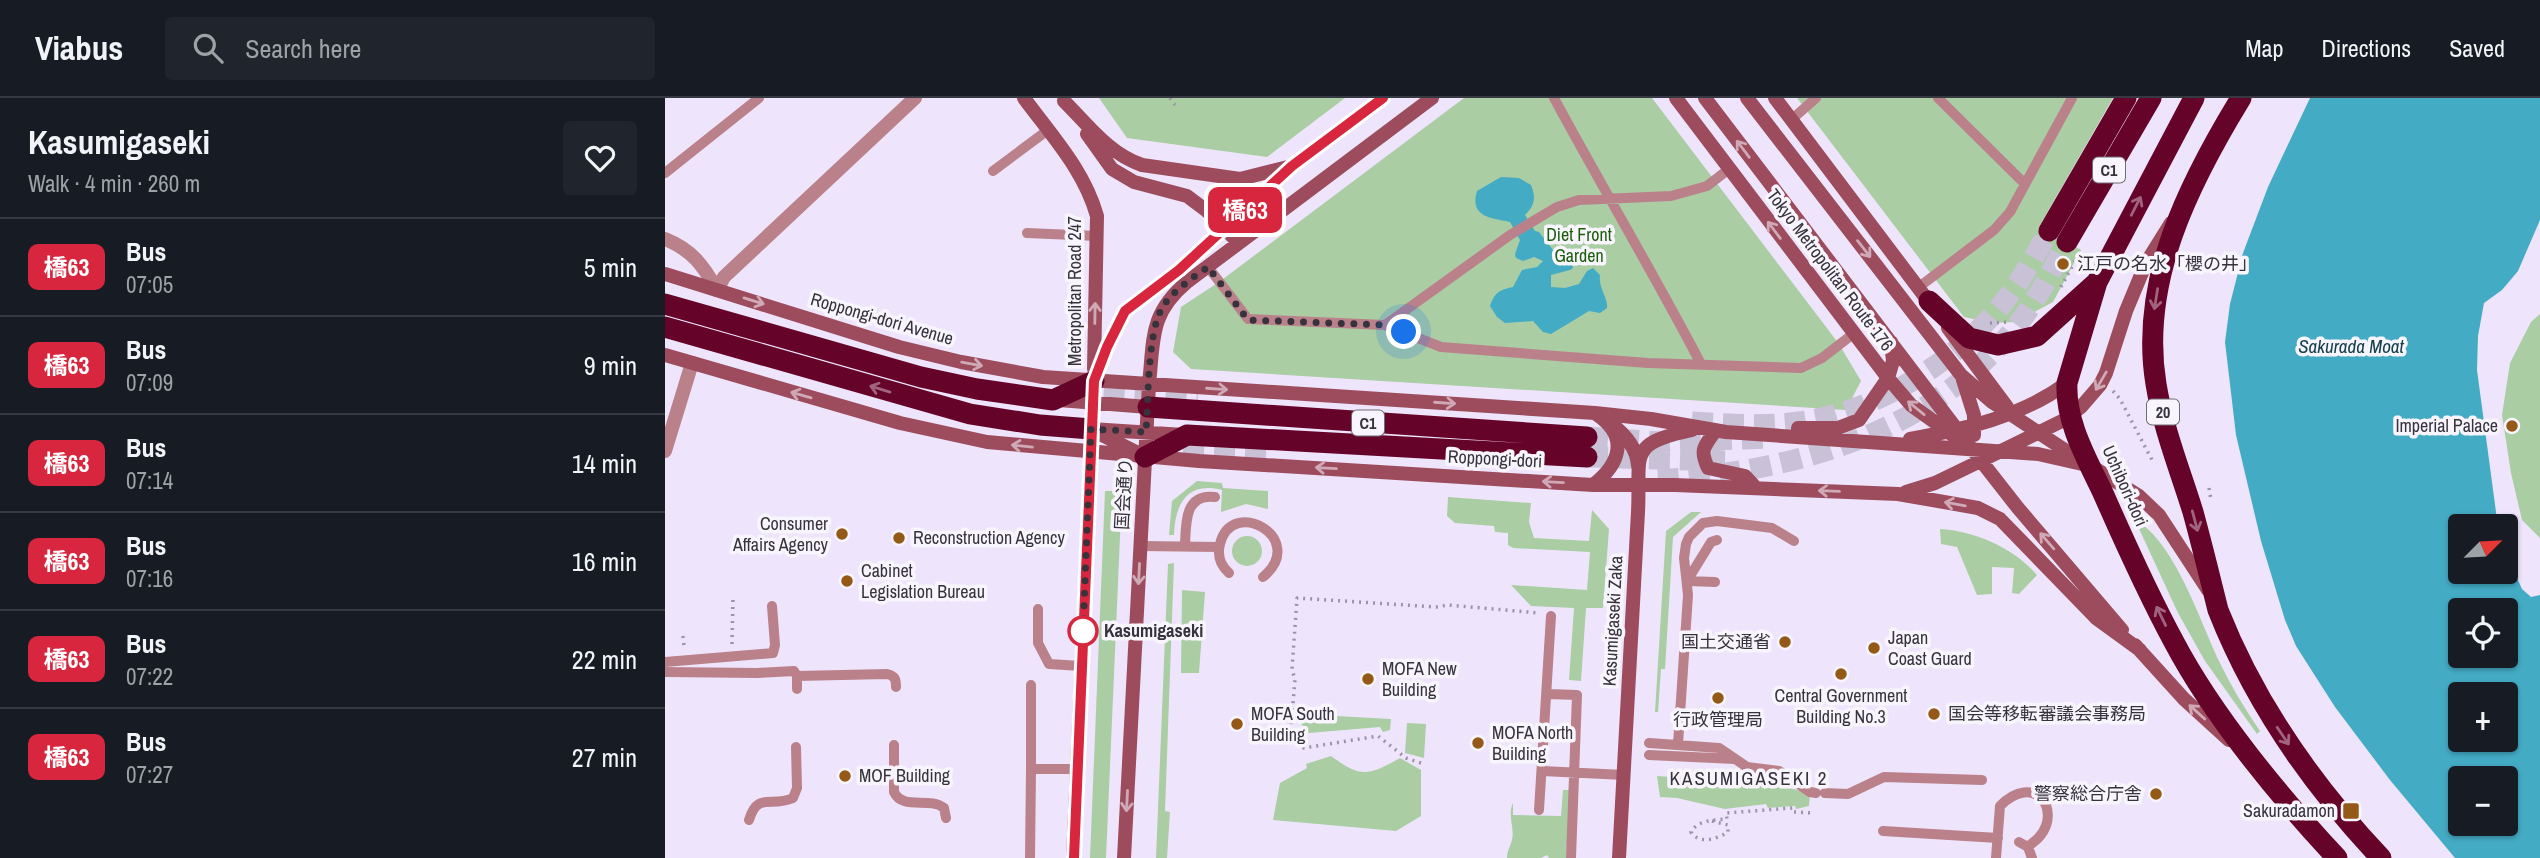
<!DOCTYPE html>
<html lang="en">
<head>
<meta charset="utf-8">
<style>
	body { margin:0; font-family:"Archivo Narrow","Noto Sans JP",sans-serif; background:#20242c; color:#f1f3f6; height:100vh; display:flex; flex-direction:column; font-size:26px; white-space:nowrap }
	* { box-sizing:border-box; margin:0 }
	p { font-size:23px; color:#9ea1a6 }
	.icon { flex:none; width:38px; height:38px; fill:none; stroke:currentColor; stroke-width:2; stroke-linecap:round; stroke-linejoin:round }
	.map { position:relative; flex:1; overflow:hidden }
	.details { display:flex; flex-direction:column; background:#171b24; width:665px }
	.details>* { flex:none }
	.badge { padding:0 14px; border-radius:10px; font-size:24px; line-height:46px }
	.needle { width:46px; rotate:66deg }
	.fabs { position:absolute; left:1783px; top:416px; display:grid; gap:14px }
	.fabs a { display:grid; place-items:center; width:70px; height:70px; border-radius:7px; background:#171b24; box-shadow:0 2px 5px #0004; font-size:35px }
	.you { position:absolute; width:35px; height:35px; margin:-18px; border:5px solid #fff; border-radius:50%; background:#1a73e8; box-shadow:0 0 0 10px #1a73e833 }
	.map>.badge { position:absolute; translate:-50% -50%; box-shadow:0 0 0 4px #fff }
	.round { display:grid; place-items:center; flex:none; width:74px; height:74px; border-radius:7px; background:#20242c }
	.headline { display:flex; align-items:center; justify-content:space-between; height:119px; padding:0 28px }
	h1 { font-size:33px; font-weight:700; line-height:52px }
	ul { padding:0; list-style:none }
	li { display:flex; align-items:center; gap:21px; height:98px; padding:0 28px; border-top:2px solid #363941 }
	li div { flex:1 }
	li b { display:block; font-size:26px }
	li em { font-style:normal }
	li .badge { min-width:77px; font-weight:700; text-align:center }
	header { display:flex; align-items:center; gap:42px; box-sizing:border-box; height:98px; padding:0 35px; background:#171b24; border-bottom:2px solid #363941 }
	header strong { font-size:33px }
	nav { display:flex; gap:38px; margin-inline-start:auto; font-size:24px }
	.search { width:490px; height:63px; background:#20242c; display:flex; align-items:center; gap:18px; box-sizing:border-box; padding:0 24px; border-radius:7px; color:#9ea1a6; font-size:26px }
	main { display:flex; flex:1; min-height:0 }
	.map>svg:first-child { display:block }
</style>
</head>
<body>
<header>
<strong>Viabus</strong>
<div class="search"><svg class="icon" aria-label="search" viewBox="0 0 24 24"><circle cx="10" cy="10" r="6"/><path d="M15 15l6 6"/></svg>Search here</div>
<nav><a>Map</a><a>Directions</a><a>Saved</a></nav>
</header>
<main>
<section class="details">
<div class="headline"><div><h1>Kasumigaseki</h1><p>Walk · 4 min · 260 m</p></div><a class="round"><svg class="icon" aria-label="heart" viewBox="0 0 24 24"><path d="M12 20l-8-8c-3-5 5-10 8-4 3-6 11-1 8 4z"/></svg></a></div>
<ul>
<li><span class="badge" style="background:#d7263d;color:#fff">橋63</span><div><b>Bus</b><p>07:05</p></div><em>5 min</em></li>
<li><span class="badge" style="background:#d7263d;color:#fff">橋63</span><div><b>Bus</b><p>07:09</p></div><em>9 min</em></li>
<li><span class="badge" style="background:#d7263d;color:#fff">橋63</span><div><b>Bus</b><p>07:14</p></div><em>14 min</em></li>
<li><span class="badge" style="background:#d7263d;color:#fff">橋63</span><div><b>Bus</b><p>07:16</p></div><em>16 min</em></li>
<li><span class="badge" style="background:#d7263d;color:#fff">橋63</span><div><b>Bus</b><p>07:22</p></div><em>22 min</em></li>
<li><span class="badge" style="background:#d7263d;color:#fff">橋63</span><div><b>Bus</b><p>07:27</p></div><em>27 min</em></li>
</ul>
</section>
<div class="map">
<svg width="1875" height="760" viewBox="0 0 1875 760">
	<rect width="100%" height="100%" fill="#eee5fc"/>
	<!-- green -->
	<path fill="#aacda4" d="M434,0h246l-78,59 -140,-19z
		M799,0h188l187,246 22,37 -15,29 -655,-41 -18,-17 8,-45 38,-25z
		M1132,0h316l-73,127 41,25 -28,52 -37,20 -25,1 -27,-6z
		M1875,216v224l-18,-18 -11,-47 -9,-58 8,-52 21,-41z
		M532,383l25,2 1,5 45,3v18l-22,-5 -25,8 1,-22c-35,-9 -47,14 -48,45h-5l3,-34z
		M440,393h17l-16,367h-16z
		M783,399l83,6 -2,19 5,16 55,3 3,-31 17,19 -6,79h-17l-5,73 -12,-1 5,-72 -43,-2 -20,-21 76,5 3,-38 -77,-4 -5,-3v-12l-13,-1 -1,-6 -39,-3 -8,-7z
		M1026,414h10l-28,25 -8,132h-4l-3,43h-3l11,-181z
		M1470,422c39,20 66,103 84,141 12,25 26,48 41,70l-3,3 -52,-73 -27,-48z
		M1275,431c35,2 74,19 97,46l-18,19 -7,-1 2,-25 -22,-1v27l-15,1 -20,-48 -16,-3z
		M567 453a15 15 0 1 1 30 0a15 15 0 1 1-30 0Z
		M509,465l-9,248 5,1 -3,46h-11l12,-294z
		M517,492l23,2 -6,81h-18z
		M634,616l92,5 -1,11 -7,2 -3,-5 -71,6 -10,-12z
		M742,625l19,1 -2,34 -19,-5z
		M666,658c30,22 37,20 69,2l21,12v46l-25,15 -123,-11 7,-37 27,-15 -1,-4z
		M992,678l123,9 30,9 -1,12 -13,3 -1,-3 -27,2 -2,-4 -41,5 -48,-11 -17,-1z
		M898,692h7l-4,68h-17l-2,-3 -6,3h-34c0,-7 3,-11 5,-18 3,-13 -5,-24 1,-37v12l48,1z"/>
	<!-- water -->
	<path fill="#44abc5" fill-rule="evenodd" d="M1645,0h230v122l-22,51 -16,19 -18,13 -6,33 -1,34 21,157h-37v45h45v-18l16,35 9,8 9,-2v263h-85l-65,-78 -55,-73 -39,-61 -11,-26 -24,-79 -25,-106 -11,-93 5,-38 13,-51 25,-66zM1796,513h45v45h-45zM1796,597h45v45h-45zM1796,681h45v45h-45z
		M836,79l18,1 12,7c5,13 4,20 -6,30l10,16 4,1 14,18 18,11 2,7 -3,2 -19,5v12l14,1 14,-4 8,-13 6,-3 7,7c-2,13 8,22 7,33l-7,5 -11,-2 -38,23 -8,-2 -10,-11 -28,2 -8,-6 -7,-11c5,-14 9,-16 23,-19l9,-17 15,-3 6,-6 -9,-4 -11,4 -7,-3 -1,-4 5,-14 -10,-18c-18,-4 -41,-4 -33,-31z"/>
	<g fill="none" stroke-linecap="round" stroke-linejoin="round">
		<!-- highway-tunnel -->
		<path stroke="#c9c1d6" stroke-width="21" stroke-dasharray="21 10" stroke-linecap="butt" d="M408,288l125,8
			M1027,324c35,2 72,5 107,0 77,-10 155,-59 204,-119 18,-22 32,-48 46,-72
			M922,339l73,5 107,-4
			M487,352l118,8
			M922,359l138,4
			M993,382c134,-8 274,-46 360,-156 20,-25 34,-54 49,-82"/>
		<!-- path -->
		<path stroke="#9b94a5" stroke-width="3.5" stroke-dasharray="2 5" stroke-linecap="butt" d="M505,0l5,7
			M1396,189l16,-30
			M1325,225l17,-1
			M1448,293l7,8 32,61h4
			M1544,390l2,12
			M18,538l1,10h2
			M67,546l1,-46
			M756,665l-15,-5 -28,-22 -74,12 -13,-21 4,-47 -3,-11 5,-71 139,9 12,-2 91,8
			M1047,723l16,4v7c-11,7 -29,13 -37,0 7,-12 23,-12 36,-13l-1,-6 67,-5 1,4 21,1"/>
		<!-- lane -->
		<path stroke="#ba818b" stroke-width="10" d="M889,0c48,89 100,176 147,266
			M1273,0l86,85
			M1126,22l25,-22
			M328,73l55,-41
			M0,75l94,-75
			M362,135l70,3
			M543,169l40,52 137,6 56,22 207,16 153,5 21,-10 31,-24
			M1254,189l75,-57 16,-18 62,-114
			M720,227l125,-90 47,-28 22,-7 92,-4 36,-10 22,-17
			M475,448l79,1
			M520,448c1,-22 -1,-53 30,-49
			M564,475c-8,-7 -12,-17 -9,-29 12,-49 89,-5 43,33
			M1050,484l-28,-1 24,-39 6,-2
			M373,511v34l11,21 32,2
			M0,564l108,-9 2,-8 -3,-39
			M0,574l92,1 37,-2 3,5v13
			M132,578l90,-2c8,2 9,5 9,13
			M366,587v84h46
			M883,596l29,1 -6,163
			M984,645l70,5 28,19 32,4 31,21 6,1
			M1013,646l10,-149 -4,-37 2,-14 3,-7 14,-14 14,-2 55,7 22,13
			M229,647v47c9,19 35,4 50,16l2,10
			M984,657l86,4
			M877,673l82,4
			M1160,695l23,1 36,-17 98,3
			M874,712l12,-194
			M84,722c9,-29 22,-12 44,-22l4,-10 -1,-41
			M1218,733l115,7
			M1354,744l9,5 4,11
			M365,760l1,-89
			M1331,760l4,-52c34,-34 62,3 40,30 -3,4 -8,7 -12,11"/>
		<!-- street -->
		<path stroke="#ba818b" stroke-width="14" d="M0,141c27,11 38,26 52,51l7,-13 191,-179
			M0,353l27,-88"/>
		<!-- secondary -->
		<path stroke="#9d4c5e" stroke-width="14" d="M359,0c28,38 60,72 73,118l-3,153
			M1011,0l212,280 23,27 50,36
			M1040,0l266,350 47,60 104,122
			M1082,0l214,277 31,27 88,58
			M1110,0l157,208
			M399,3c24,24 45,53 78,64l98,14 48,-12
			M422,36l25,35 22,13 53,14 20,15 32,32
			M0,176l234,73 62,15 82,15 552,36 56,6 75,13 312,22 53,12 48,30 20,19 49,75
			M1283,230l59,79
			M0,257l235,68 87,19 212,19 394,24h82l223,9 80,14 22,11 96,99 44,32
			M1298,282l11,35v20
			M394,302l89,7
			M945,325c15,11 27,24 28,43
			M1133,330h40l21,-8 29,-42 5,-17 -2,-19
			M426,331l93,6
			M1050,333c-10,15 -16,18 -7,37l37,8 11,12
			M431,334l42,21
			M1245,341c55,-10 111,-22 157,-56
			M928,387c28,-22 36,-49 3,-71
			M1241,394l29,-9 66,-32 63,-31 17,-13 19,-22 6,-12 20,-62 20,-48 25,-40
			M1470,547l49,54 45,41
			M408,760l21,-477 13,-34 18,-36 54,-41 113,-104 91,-68
			M459,760l25,-474c5,-45 0,-70 38,-102l245,-184
			M954,760l19,-346c3,-58 -12,-68 54,-82"/>
		<!-- highway -->
		<path stroke="#660329" stroke-width="21" d="M1529,0l-97,184 -30,101c-2,39 20,76 36,110 22,50 45,101 71,149 39,74 106,155 163,216
			M1576,0c-52,85 -102,183 -85,286 7,44 24,86 37,128 9,33 17,66 25,98 37,94 94,175 163,248
			M1402,144l84,-144
			M1264,203l40,37 29,7 39,-9 60,-54
			M0,206l256,73 56,12 76,11 41,-19
			M0,229l305,87 70,11 51,4
			M483,309l439,30
			M480,359l42,-22 400,22"/>
		<!-- highway-bridge -->
		<path stroke="#660329" stroke-width="21" d="M1384,133l77,-133"/>
	</g>
	<!-- one-way arrows -->
	<defs><path id="oneway-shaft" d="M-6 0H5M1.5-3L5.5 0L1.5 3" fill="none" stroke-width="1.6" stroke-linecap="round" stroke-linejoin="round" transform="scale(1.75)"/></defs>
	<g stroke="#d0a9b6">
		<use href="#oneway-shaft" transform="translate(1078 51) rotate(-127)"/>
		<use href="#oneway-shaft" transform="translate(1109 132) rotate(-127)"/>
		<use href="#oneway-shaft" transform="translate(1199 151) rotate(52)"/>
		<use href="#oneway-shaft" transform="translate(89 203) rotate(17)"/>
		<use href="#oneway-shaft" transform="translate(430 215) rotate(-89)"/>
		<use href="#oneway-shaft" transform="translate(307 266) rotate(10)"/>
		<use href="#oneway-shaft" transform="translate(1436 283) rotate(120)"/>
		<use href="#oneway-shaft" transform="translate(552 291) rotate(4)"/>
		<use href="#oneway-shaft" transform="translate(136 297) rotate(-164)"/>
		<use href="#oneway-shaft" transform="translate(780 305) rotate(4)"/>
		<use href="#oneway-shaft" transform="translate(1251 310) rotate(-141)"/>
		<use href="#oneway-shaft" transform="translate(357 348) rotate(-174)"/>
		<use href="#oneway-shaft" transform="translate(661 370) rotate(-177)"/>
		<use href="#oneway-shaft" transform="translate(888 384) rotate(-177)"/>
		<use href="#oneway-shaft" transform="translate(1164 393) rotate(-178)"/>
		<use href="#oneway-shaft" transform="translate(1290 406) rotate(-170)"/>
		<use href="#oneway-shaft" transform="translate(1382 443) rotate(-131)"/>
		<use href="#oneway-shaft" transform="translate(474 476) rotate(93)"/>
		<use href="#oneway-shaft" transform="translate(1532 614) rotate(-138)"/>
		<use href="#oneway-shaft" transform="translate(462 703) rotate(93)"/>
	</g>
	<g stroke="#a1647e">
		<use href="#oneway-shaft" transform="translate(1471 108) rotate(-63)"/>
		<use href="#oneway-shaft" transform="translate(1491 201) rotate(99)"/>
		<use href="#oneway-shaft" transform="translate(215 291) rotate(-163)"/>
		<use href="#oneway-shaft" transform="translate(1530 423) rotate(75)"/>
		<use href="#oneway-shaft" transform="translate(1496 518) rotate(-116)"/>
		<use href="#oneway-shaft" transform="translate(1618 638) rotate(56)"/>
	</g>
	<g fill="none" stroke-linecap="round" stroke-linejoin="round">
		<defs>
			<path id="line" d="M409,760l20,-477 13,-34 18,-36 54,-41 113,-104 91,-68"/>
		</defs>
		<!-- line casing -->
		<use href="#line" stroke="#fff" stroke-width="16"/>
		<!-- line -->
		<use href="#line" stroke="#d7263d" stroke-width="10"/>
		<!-- walk -->
		<path stroke="#37333c" stroke-width="7" stroke-dasharray="0 12.6" d="M418,533l8,-202 55,3c2,-30 2,-95 14,-120 9,-19 31,-33 48,-45l40,53 137,5 19,7"/>
	</g>
	<!-- markers -->
	<g fill="#945917" stroke="#f9f5fe" stroke-width="2.5">
		<circle cx="1398" cy="166" r="7"/>
		<circle cx="1847" cy="328" r="7"/>
		<circle cx="177" cy="436" r="7"/>
		<circle cx="234" cy="440" r="7"/>
		<circle cx="182" cy="483" r="7"/>
		<circle cx="1120" cy="544" r="7"/>
		<circle cx="1209" cy="550" r="7"/>
		<circle cx="1176" cy="576" r="7"/>
		<circle cx="703" cy="581" r="7"/>
		<circle cx="1053" cy="600" r="7"/>
		<circle cx="1269" cy="616" r="7"/>
		<circle cx="572" cy="626" r="7"/>
		<circle cx="813" cy="645" r="7"/>
		<circle cx="180" cy="678" r="7"/>
		<circle cx="1491" cy="696" r="7"/>
		<rect x="1677" y="704" width="18" height="18" rx="3.5"/>
	</g>
	<circle fill="#fff" stroke="#d7263d" stroke-width="3.5" cx="418" cy="533" r="14"/>
	<g text-anchor="middle" stroke-width="7" stroke-linejoin="round" paint-order="stroke">
		<!-- shield labels -->
		<g fill="#f9f5fe" stroke="#716d76" stroke-width="2">
			<rect x="1428" y="59.5" width="32" height="25" rx="5"/>
			<rect x="1482" y="301.5" width="32" height="25" rx="5"/>
			<rect x="687" y="312.5" width="32" height="25" rx="5"/>
		</g>
		<g font-size="16" font-weight="bold" fill="#37333c">
			<text x="1444" y="78">C1</text>
			<text x="1498" y="320">20</text>
			<text x="703" y="331">C1</text>
		</g>
		<!-- park labels -->
		<g font-size="18" fill="#1a5e09" stroke="#f9f5fe">
			<text x="914" y="143">Diet Front<tspan x="914" dy="21">Garden</tspan></text>
		</g>
		<!-- poi labels -->
		<g font-size="18" fill="#37333c" stroke="#f9f5fe" text-anchor="start">
			<text x="1412" y="172">江戸の名水「櫻の井」</text>
			<text x="1833" y="334" text-anchor="end">Imperial Palace</text>
			<text x="163" y="432" text-anchor="end">Consumer<tspan x="163" dy="21">Affairs Agency</tspan></text>
			<text x="248" y="446">Reconstruction Agency</text>
			<text x="196" y="479">Cabinet<tspan x="196" dy="21">Legislation Bureau</tspan></text>
			<text x="1223" y="546">Japan<tspan x="1223" dy="21">Coast Guard</tspan></text>
			<text x="1106" y="550" text-anchor="end">国土交通省</text>
			<text x="717" y="577">MOFA New<tspan x="717" dy="21">Building</tspan></text>
			<text x="1176" y="604" text-anchor="middle">Central Government<tspan x="1176" dy="21">Building No.3</tspan></text>
			<text x="586" y="622">MOFA South<tspan x="586" dy="21">Building</tspan></text>
			<text x="1283" y="622">国会等移転審議会事務局</text>
			<text x="1053" y="628" text-anchor="middle">行政管理局</text>
			<text x="827" y="641">MOFA North<tspan x="827" dy="21">Building</tspan></text>
			<text x="194" y="684">MOF Building</text>
			<text x="1477" y="702" text-anchor="end">警察総合庁舎</text>
			<text x="1670" y="719" text-anchor="end">Sakuradamon</text>
		</g>
		<!-- street labels -->
		<g font-size="18" fill="#37333c" stroke="#f9f5fe">
			<text transform="translate(1165 172) rotate(53)" y="6">Tokyo Metropolitan Route 176</text>
			<text transform="translate(410 193) rotate(-90)" y="6">Metropolitan Road 247</text>
			<text transform="translate(217 221) rotate(16)" y="6">Roppongi-dori Avenue</text>
			<text transform="translate(830 361) rotate(3)" y="6">Roppongi-dori</text>
			<text transform="translate(1460 388) rotate(66)" y="6">Uchibori-dori</text>
			<text transform="translate(459 396) rotate(-87)" y="6">国会通り</text>
			<text transform="translate(948 523) rotate(-87)" y="6">Kasumigaseki Zaka</text>
		</g>
		<!-- stop labels -->
		<g font-size="18" font-weight="bold" fill="#37333c" stroke="#f9f5fe" text-anchor="start">
			<text x="439" y="539">Kasumigaseki</text>
		</g>
		<!-- water labels -->
		<g font-size="19" font-style="italic" fill="#12404c" stroke="#f9f5fe">
			<text x="1686" y="255">Sakurada Moat</text>
		</g>
		<!-- neighbourhood labels -->
		<g font-size="19" letter-spacing="2" fill="#37333c" stroke="#f9f5fe">
			<text x="1084" y="687">KASUMIGASEKI 2</text>
		</g>
	</g>
</svg>
<div class="fabs">
<a><svg class="needle" viewBox="-14 -14 28 28"><path d="M0-13l5 13h-10z" fill="#e53935"/><path d="M0 13l5-13h-10z" fill="#9ea1a6"/></svg></a>
<a><svg class="icon" aria-label="locate" viewBox="0 0 24 24"><circle cx="12" cy="12" r="6"/><path d="M12 2v4M12 18v4M2 12h4M18 12h4"/></svg></a>
<a>+</a>
<a>−</a>
</div>
<div class="you" style="left:739px;top:234px"></div>
<b class="badge" style="left:580px;top:112px;background:#d7263d;color:#fff">橋63</b>
</div>
</main>
</body>
</html>
